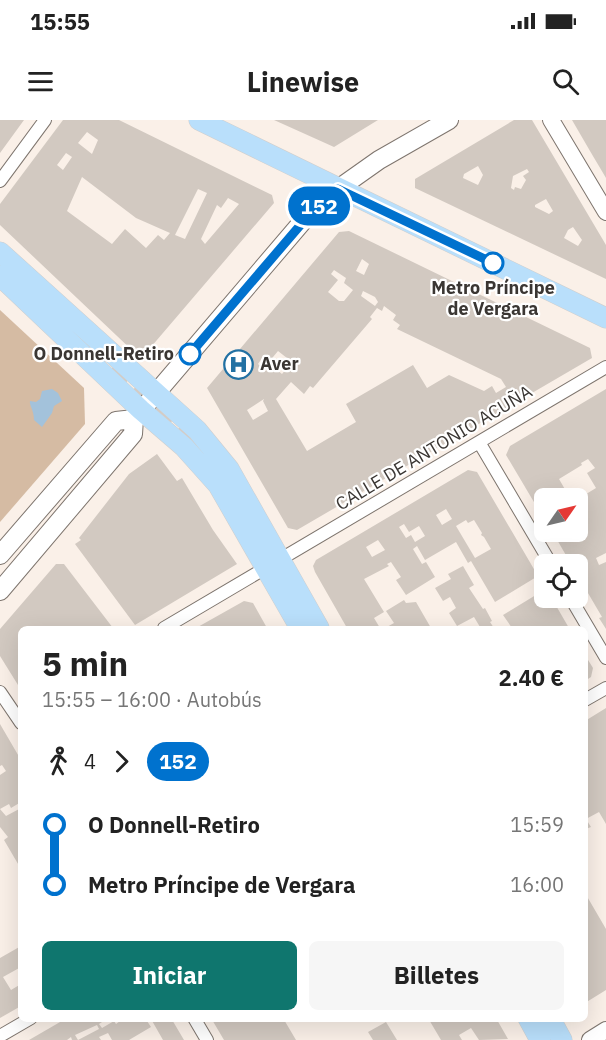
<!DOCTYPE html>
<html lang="es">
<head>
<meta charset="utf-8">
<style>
	body { margin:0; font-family:"IBM Plex Sans",sans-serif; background:#f6f6f6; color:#222; height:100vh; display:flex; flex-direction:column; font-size:22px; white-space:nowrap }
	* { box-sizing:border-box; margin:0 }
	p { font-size:20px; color:#767676 }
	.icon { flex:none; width:33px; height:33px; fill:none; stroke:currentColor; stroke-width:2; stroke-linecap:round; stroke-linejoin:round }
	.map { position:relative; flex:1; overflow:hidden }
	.details { position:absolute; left:18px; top:506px; width:570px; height:396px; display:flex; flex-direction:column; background:#fff; border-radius:9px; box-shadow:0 6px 24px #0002 }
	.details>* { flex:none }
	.badge { padding:0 12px; border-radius:20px; font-size:21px; line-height:39px }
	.needle { width:39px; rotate:56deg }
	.controls { position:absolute; left:534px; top:368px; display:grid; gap:12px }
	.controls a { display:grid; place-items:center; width:54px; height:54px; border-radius:9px; background:#fff; box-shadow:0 6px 24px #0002; font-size:30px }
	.map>.badge { position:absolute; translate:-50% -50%; box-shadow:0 0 0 3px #fff }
	.legs { display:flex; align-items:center; gap:9px; height:66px; padding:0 24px; font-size:20px }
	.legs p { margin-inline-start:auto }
	.headline { display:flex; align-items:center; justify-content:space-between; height:102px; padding:0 24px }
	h1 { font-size:33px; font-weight:700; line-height:45px }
	.primary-button { display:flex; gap:12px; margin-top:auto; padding:12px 24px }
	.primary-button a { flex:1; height:69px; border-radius:9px; background:#0f766e; color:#fff; font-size:24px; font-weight:700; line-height:69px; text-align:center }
	.primary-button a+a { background:#f6f6f6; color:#222 }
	ul { padding:0 24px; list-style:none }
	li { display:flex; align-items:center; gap:21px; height:60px; font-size:22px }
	li i { display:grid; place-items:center; width:9px; height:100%; margin:0 8px; background:currentColor }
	li i::after { content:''; width:15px; height:15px; margin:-8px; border:4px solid; border-radius:50%; background:#fff }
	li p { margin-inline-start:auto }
	li:first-child i { background:linear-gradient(#0000 50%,currentColor 0) }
	li:last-child i { background:linear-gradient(currentColor 50%,#0000 0) }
	.status { display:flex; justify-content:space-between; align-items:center; height:42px; padding:0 30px; background:#fff; direction:ltr }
	.status svg { height:16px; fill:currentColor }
	header { display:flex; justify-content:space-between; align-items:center; height:78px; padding:0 24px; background:#fff; font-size:27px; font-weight:700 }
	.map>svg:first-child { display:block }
</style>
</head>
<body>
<div class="status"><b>15:55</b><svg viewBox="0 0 49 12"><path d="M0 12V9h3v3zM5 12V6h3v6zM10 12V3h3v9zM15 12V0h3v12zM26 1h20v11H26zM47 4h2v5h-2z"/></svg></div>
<header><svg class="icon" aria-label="menu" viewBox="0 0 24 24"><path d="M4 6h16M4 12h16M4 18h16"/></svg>Linewise<svg class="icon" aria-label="search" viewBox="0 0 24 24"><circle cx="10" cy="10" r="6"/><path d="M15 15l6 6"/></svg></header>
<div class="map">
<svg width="606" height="920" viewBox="0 0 606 920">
	<rect width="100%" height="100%" fill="#faf0e8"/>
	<!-- green -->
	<path fill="#d5bba3" d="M0,190l84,78 1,36 -85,98z"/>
	<!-- water -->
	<path fill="#a3c2db" d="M52,269l6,4 4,8 -8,5 -2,7 -10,14 -8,-7c0,-10 -5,-15 -4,-19l6,1 4,-3 2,-8z"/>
	<!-- building -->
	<path fill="#d2c9c1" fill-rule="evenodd" d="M0,0h24l-24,33z
		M63,0h56l153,75 2,8 -129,151h-9l-136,-129v-21zM87,12l11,8 -6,14 -14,-11zM66,33l6,4 -9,13 -6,-5zM82,57l54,41 34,15 -6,7 -6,-5 -12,13 -21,-19 -13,15 -45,-33zM198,69l9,4 -22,46 -10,-4zM228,78l11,6 -34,40 -4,-5 16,-34 4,3z
		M274,0h104l-44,27z
		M514,0h18l74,125v34l-191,-91v-9zM478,46l5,9 -5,10 -15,-7 1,-4zM527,49l2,3 -6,4 3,4 -5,9 -6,-2 -1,3 -3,-2 2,-12zM546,79l7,12 -4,3 -14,-7v-2zM573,107l9,13 -4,6 -14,-8 4,-8z
		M572,0h34v58l-16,-27z
		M349,111l241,117 2,10 -295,172 -9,-2 -81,-140 132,-156zM362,139l7,5 -5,11 -8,-4zM334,150l12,8 -2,5 9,7 -9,11h-5l-11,-9 10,-12 -7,-6zM363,171l12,6 3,5 -3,4 -14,-10zM384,186l12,9 -3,5 7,5 -3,4 104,50 5,8 -10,6 -4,-7 -8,5 -35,-16 -22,13 -14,-23 -67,39 10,18 -49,29 -31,-52 15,-17 13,12 6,-8 3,2 59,-69 -2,-2 7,-9 5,3zM278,231l14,11 -10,12 -11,-9 -5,6 -8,-7 4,-6 6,5zM264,279l-1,2 5,10 -15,9 -6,-10z
		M606,269v164l-10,5 3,7 7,-3v67l-7,-11 3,-1 -24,-41v-12h-7l-19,-33h26v-32l18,-11 -9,-15 8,-5 -7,-9 -7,4 1,2 -23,14 11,19h-26v21l-38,-64 4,-9z
		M157,334l20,27 5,-3 31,52 24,34 -102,61 -60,-81 6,-4 -2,-2 50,-64z
		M468,350l9,2 61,104 -43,26 -24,-41 -3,2 -12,-21 -31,18 -8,-14 -4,3 9,15 4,-2 9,15 -29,18 -10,-15 5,-3 -10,-15 -4,2 2,2 -25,13 20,33 -10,6 6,10h-33l-32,-56 -2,-6 3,-6zM446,389l6,10 -10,6 -6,-10zM466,400l2,3 6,-3 8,13 -1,2 3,2 7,12 -16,9 -19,-32zM404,404l5,8 10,-6 6,10 -10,6 -4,-7 -5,3 -7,-11zM378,420l7,10 -13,7 -6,-10z
		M56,444h8l49,64h-92v58l-3,-1 -18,-29v-27z
		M463,446l11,19 -5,3 14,21 2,-1 7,13 -2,1 4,6h-17l3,-1 -6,-10 -17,9 -8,-13 7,-5 -6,-11 -7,4 -8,-13 16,-9 -3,-5z
		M544,470v7h7l18,31h-57l-9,-13z
		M404,480l2,3 10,-1 15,26h-46l9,-5 -8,-12z
		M244,481l9,2 14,25h-71z
		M585,535l8,13 -2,9 -6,4z
		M606,588v116l-7,-12 -13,7 5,8 -5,2 -1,-108z
		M0,604l21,36v42l-10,6 -2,-4 -9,5 6,7 15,-8v61l-17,-29 4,-3 -8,-10v-52l6,-4 -4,-6 -2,1z
		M585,773l21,36v61l-21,13z
		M21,826v21l-18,10 8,13 10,-6v22l-21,12v-60z
		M67,898h41l-9,6 3,4 12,-7 2,3 4,-3 -1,-3h52l13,22h-21l-12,-21 -4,2 4,6 -22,13h-17l-4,-7 -9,4 2,3h-23l21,-11 -2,-4 -22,10 3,5h-6l-1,-3 -4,3h-38z
		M211,898h72l13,22h-72z
		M428,898h68l12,21 -29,1 -8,-12 -12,7 3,5h-21z
		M386,902l11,18h-24l-5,-8z"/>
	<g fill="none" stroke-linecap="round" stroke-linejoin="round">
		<!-- primary-tunnel -->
		<path stroke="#d4cbc4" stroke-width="20" stroke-dasharray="20 10" stroke-linecap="butt" d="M46,187l146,133 21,28"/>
		<defs>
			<path id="minor" d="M0,61l45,-61
				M479,322l72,122
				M570,477l36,61
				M164,508l442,-261
				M0,572l21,31
				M585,580l21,-12
				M194,898l13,22
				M0,916l31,-18"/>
			<path id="tertiary" d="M551,0l55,92
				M590,920l16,-10"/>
			<path id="secondary" d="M0,435l116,-134 18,-2
				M0,471l133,-157 1,-15 169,-198 35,-32 41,-29 70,-40"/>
			<path id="primary" d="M199,0l407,198
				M0,132l197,178 32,39 90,159
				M0,156l141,134 43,37 34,38 82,143
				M528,898l12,22
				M550,898l12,22"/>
		</defs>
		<!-- minor casing -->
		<use href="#minor" stroke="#7e756e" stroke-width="14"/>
		<!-- tertiary casing -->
		<use href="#tertiary" stroke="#7e756e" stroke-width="18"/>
		<!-- secondary casing -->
		<use href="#secondary" stroke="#7e756e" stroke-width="20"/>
		<!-- primary casing -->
		<use href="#primary" stroke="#d0cfce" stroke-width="21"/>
		<!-- minor -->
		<use href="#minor" stroke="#fff" stroke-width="12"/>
		<!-- tertiary -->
		<use href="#tertiary" stroke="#fff" stroke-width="16"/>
		<!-- secondary -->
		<use href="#secondary" stroke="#fff" stroke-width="18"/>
		<!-- primary -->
		<use href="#primary" stroke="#b9dffb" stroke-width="20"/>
	</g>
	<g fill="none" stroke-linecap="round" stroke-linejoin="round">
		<defs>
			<path id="line-1" d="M190,234l113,-132 35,-33 155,74"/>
		</defs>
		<!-- line-1 casing -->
		<use href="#line-1" stroke="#fff" stroke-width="14"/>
		<!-- line-1 -->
		<use href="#line-1" stroke="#0072ce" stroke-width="9"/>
	</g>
	<!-- icons -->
	<defs>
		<symbol id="hospital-ring" viewBox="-11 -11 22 22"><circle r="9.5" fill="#fff" stroke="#2271a3" stroke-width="1.5"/><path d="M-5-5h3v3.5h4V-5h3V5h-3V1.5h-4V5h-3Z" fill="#2271a3"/></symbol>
	</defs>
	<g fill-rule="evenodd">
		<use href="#hospital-ring" x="222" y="228" width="33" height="33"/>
	</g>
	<!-- markers -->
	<g fill="#fff" stroke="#0072ce" stroke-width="3">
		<circle cx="493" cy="143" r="10"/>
		<circle cx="190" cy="234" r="10"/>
	</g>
	<g text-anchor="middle" stroke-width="4.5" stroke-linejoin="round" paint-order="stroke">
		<!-- stop labels -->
		<g font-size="18" font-weight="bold" fill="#3a3633" stroke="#fff">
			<text x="493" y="174">Metro Príncipe<tspan x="493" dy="21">de Vergara</tspan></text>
			<text x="174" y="240" text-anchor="end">O Donnell-Retiro</text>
		</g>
		<!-- poi labels -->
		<g font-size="18" font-weight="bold" fill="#3a3633" stroke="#fff" text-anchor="start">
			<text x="260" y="250">Aver</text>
		</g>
		<!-- street labels -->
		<g font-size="18" fill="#3a3633" stroke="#fff">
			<text transform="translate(434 328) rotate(-31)" y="6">CALLE DE ANTONIO ACUÑA</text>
		</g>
	</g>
</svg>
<div class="controls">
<a><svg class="needle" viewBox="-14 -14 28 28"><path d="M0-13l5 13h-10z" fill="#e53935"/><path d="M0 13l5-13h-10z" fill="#767676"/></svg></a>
<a><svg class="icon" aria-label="locate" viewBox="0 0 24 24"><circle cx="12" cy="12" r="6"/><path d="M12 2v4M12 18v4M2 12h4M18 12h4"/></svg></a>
</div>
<b class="badge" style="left:319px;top:86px;background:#0072ce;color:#fff">152</b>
<section class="details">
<div class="headline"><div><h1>5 min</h1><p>15:55 – 16:00 · Autobús</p></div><b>2.40 €</b></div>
<div class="legs"><svg class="icon" aria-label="walk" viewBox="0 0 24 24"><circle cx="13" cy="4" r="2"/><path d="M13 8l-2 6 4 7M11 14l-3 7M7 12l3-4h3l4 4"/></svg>4<svg class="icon" aria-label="forward" viewBox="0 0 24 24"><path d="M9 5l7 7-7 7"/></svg><b class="badge" style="background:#0072ce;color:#fff">152</b></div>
<ul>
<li><i style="color:#0072ce"></i><b>O Donnell-Retiro</b><p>15:59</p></li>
<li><i style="color:#0072ce"></i><b>Metro Príncipe de Vergara</b><p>16:00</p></li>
</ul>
<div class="primary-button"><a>Iniciar</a><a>Billetes</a></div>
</section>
</div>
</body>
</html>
